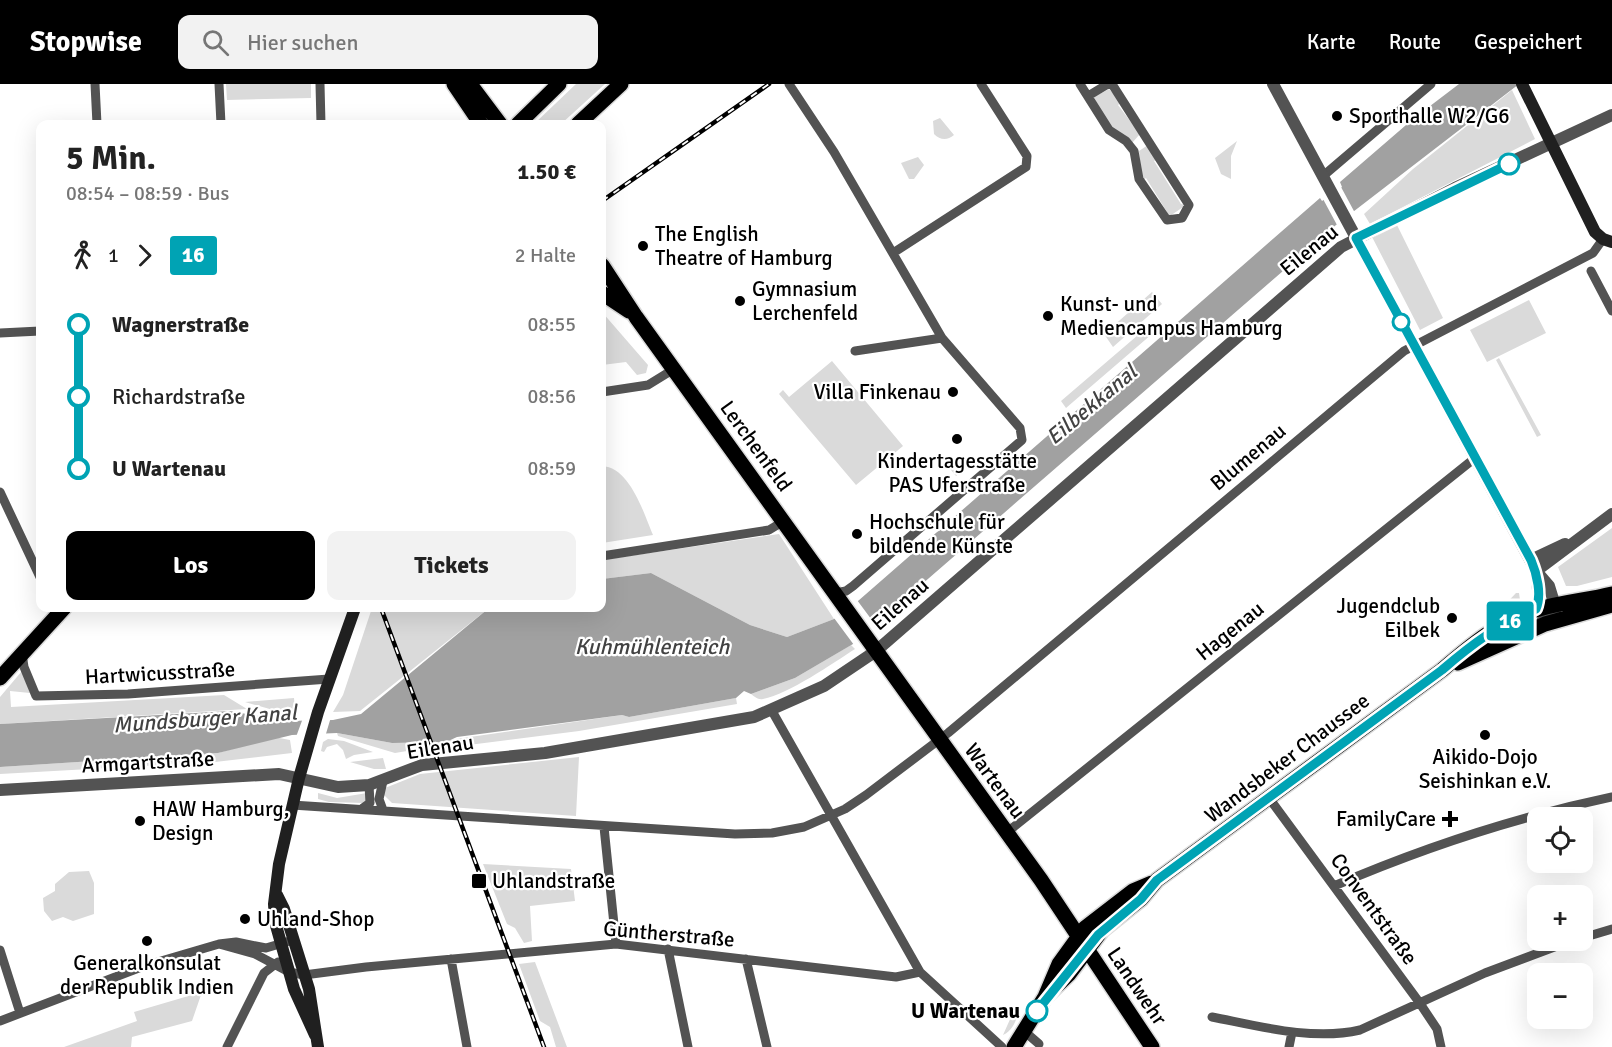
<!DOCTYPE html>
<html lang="de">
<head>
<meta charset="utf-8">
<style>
	body { margin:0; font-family:Signika,sans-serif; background:#f2f2f2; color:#222; height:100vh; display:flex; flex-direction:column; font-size:22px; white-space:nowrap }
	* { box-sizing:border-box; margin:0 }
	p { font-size:20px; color:#767676 }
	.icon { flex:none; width:33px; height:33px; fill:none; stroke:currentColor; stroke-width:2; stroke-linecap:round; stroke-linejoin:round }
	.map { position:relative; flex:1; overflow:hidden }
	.details { position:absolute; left:36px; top:36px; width:570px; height:492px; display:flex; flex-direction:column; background:#fff; border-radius:12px; box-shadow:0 6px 24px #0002 }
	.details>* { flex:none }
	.badge { padding:0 12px; border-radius:4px; font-size:21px; line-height:39px }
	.buttons { position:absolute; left:1527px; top:723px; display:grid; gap:12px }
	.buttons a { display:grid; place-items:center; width:66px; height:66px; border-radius:12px; background:#fff; box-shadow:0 6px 24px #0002; font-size:30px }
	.map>.badge { position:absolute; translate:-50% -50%; box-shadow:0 0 0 3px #fff }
	.legs { display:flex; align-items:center; gap:9px; height:66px; padding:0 30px; font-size:20px }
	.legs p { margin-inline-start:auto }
	.head { display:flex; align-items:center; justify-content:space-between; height:102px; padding:0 30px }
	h1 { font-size:33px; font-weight:800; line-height:45px }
	.cta { display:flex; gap:12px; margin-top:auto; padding:12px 30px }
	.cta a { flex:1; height:69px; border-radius:12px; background:#000; color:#fff; font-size:24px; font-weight:800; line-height:69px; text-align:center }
	.cta a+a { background:#f2f2f2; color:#222 }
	ul { padding:0 30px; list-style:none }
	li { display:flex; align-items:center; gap:21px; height:72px; font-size:22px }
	li i { display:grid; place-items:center; width:9px; height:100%; margin:0 8px; background:currentColor }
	li i::after { content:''; width:15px; height:15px; margin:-8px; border:4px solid; border-radius:50%; background:#fff }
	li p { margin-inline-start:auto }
	li:first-child i { background:linear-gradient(#0000 50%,currentColor 0) }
	li:last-child i { background:linear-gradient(currentColor 50%,#0000 0) }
	header { display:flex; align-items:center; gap:36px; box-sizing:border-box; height:84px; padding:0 30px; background:#000; color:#fff }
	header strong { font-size:28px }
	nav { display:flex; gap:33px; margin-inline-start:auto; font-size:21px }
	.search { width:420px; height:54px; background:#f2f2f2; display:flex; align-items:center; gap:15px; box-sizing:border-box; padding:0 21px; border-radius:12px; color:#767676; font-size:22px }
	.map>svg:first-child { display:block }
</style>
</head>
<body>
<header>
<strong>Stopwise</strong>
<div class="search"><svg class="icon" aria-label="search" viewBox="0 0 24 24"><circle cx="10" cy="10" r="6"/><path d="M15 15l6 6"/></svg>Hier suchen</div>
<nav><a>Karte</a><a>Route</a><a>Gespeichert</a></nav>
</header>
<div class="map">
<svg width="1612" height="963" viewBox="0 0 1612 963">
	<rect width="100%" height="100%" fill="#fff"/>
	<!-- green -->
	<path fill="#dadada" d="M226,0h85v14l-84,2z
		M576,0h29l-44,40h-27z
		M1109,5l12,13 -3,3 22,29 -8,9c-6,-8 -14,-9 -20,-15 -9,-8 -14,-20 -18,-31z
		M1512,6l23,49 -165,85 -6,-10 49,-45z
		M940,34l14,17c-7,6 -14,5 -20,-1l-1,-13z
		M1237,57l-6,15v23l-10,-5 -6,-16z
		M1148,61l9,14 -3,2 27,43 5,1 -19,13 -2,-3 2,-3 -21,-34 -3,2 -2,-3 -2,-26z
		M918,73l6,8 -10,14h-5l-8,-16z
		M1395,137l48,97 -23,12 -50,-97z
		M1152,208l10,12 -49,43 -9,-13z
		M1529,216l17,33 -59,29 -17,-32z
		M602,228l46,53 -2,8 -9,2 -11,-13 -24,3z
		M1152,239l4,2 -4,9 -86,74 -5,-7z
		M1499,274l42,77 -4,2 -41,-77z
		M832,277l71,85 -47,39 -77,-91 4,-4 6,7z
		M953,373l12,12 -9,7 -9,-11v-7z
		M602,382c28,1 42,48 51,69l-51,8z
		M1612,444v49l-35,9h-11l-8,-19z
		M779,450l55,85 -47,18 -37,-12 -99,-52 -49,6v-19z
		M1516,509h3l2,14 -24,10 -1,-3z
		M372,524h117l-129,103 -27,1 10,-17z
		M851,561l4,4c-22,14 -66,45 -92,50 -5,1 -8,-2 -12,-5l44,-16z
		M22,587l8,22 -20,-2 1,16 213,-12 23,14 -247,15v-27z
		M294,614l1,13 -8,3 -42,-12z
		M736,614l1,6 -158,27 -142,18 -2,-7 187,-27 7,2z
		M337,649l55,10h25l2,6 -24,4 -57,-17z
		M274,653l16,3 2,13 -77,9 -215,12v-7l218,-14z
		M328,655l16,2 29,11 -19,3 -8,4 -3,-9 -6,-6 -10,3 -3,5 -3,-1 2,-9z
		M579,673l-3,59 -184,-13 -8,-8 1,-7 35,-14z
		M383,674l3,11h-12l-24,-7z
		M318,709l19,5 30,-5 1,4 -4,6 -35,-1 -11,-3z
		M483,780l88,5 4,32 -45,5 2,35 -8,2 -9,-15 -8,-4z
		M89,787l5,12v31l-21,7 -10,-4 -11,4 -8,-10 -1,-13 12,-7v-7l14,-12z
		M535,878l32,85h-11l-6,-20 -10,-6 -21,-57z
		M202,908l-10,29 -60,16 -1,10h-67l73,-26 -3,-9z
		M1016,922l4,3c-4,10 -6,21 -17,26z"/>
	<!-- water -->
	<path fill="#a1a1a1" d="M1459,0h60l-183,141 -483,419 -58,34 -44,16 -7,-3 -8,7 -107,19 -7,-2 -165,22 -11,5 -54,1 -55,-10 -45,2 -74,18 -218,14v-43l230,-13 56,10 47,-1 28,-6 128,-106h113v-29l49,-6 99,52 37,12 47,-18 24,-18 462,-403 2,3 20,-14 -2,-5 73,-63z"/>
	<!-- pier -->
	<path fill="#fff" d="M1341,103l14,26 -18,12 -14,-26z
		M857,516l20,27 -23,18 -20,-27z
		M331,633l-6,20h-29l7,-19z"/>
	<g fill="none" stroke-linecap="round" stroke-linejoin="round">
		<defs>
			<path id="primary" d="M454,0l27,40
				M470,0l30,40
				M518,40l41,-40
				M578,40l43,-40
				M602,181l34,52 405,563 111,167
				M602,209l27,18
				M1458,579l87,-39 67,-19
				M0,594l64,-70
				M1045,913l24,-23 33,-44 39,-31 16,-19 285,-210c29,-25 59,-50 97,-61 24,-7 49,-9 73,-15
				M1014,963l31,-50 14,-33 26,-36 48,-37 19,-8"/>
		</defs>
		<!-- primary casing -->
		<use href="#primary" stroke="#dbdbdb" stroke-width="18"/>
		<!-- minor -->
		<path stroke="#535353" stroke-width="9" d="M95,0l2,40
			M219,0l2,40
			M320,0l1,40
			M789,0l45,68 108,186 78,90 2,12 -169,146 -7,5 -11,2
			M1080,0l29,46 17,11 8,10 5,28 28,41 15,-2 7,-13 -77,-121
			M1088,12l20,-12
			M1323,92l108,-92
			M893,169l133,-86 1,-11 -46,-72
			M1591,187l21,40
			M0,249l40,-2
			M855,267l87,-13
			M602,308l46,-7 26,-16
			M0,408l40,85
			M602,472l167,-26 15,-9
			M22,570l2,13 12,29 92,-2 201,-15
			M772,627l148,261 82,75
			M383,697l-4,18 4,11
			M1269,714l150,204 18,27 4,18
			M292,721l443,29 37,-1 32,-6 41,-18 21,-14 82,-62 456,-382 189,-98 10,-14
			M363,724l7,-5 -1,-18
			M604,743l12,117
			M1006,749l469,-375
			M1334,802c91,-39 182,-69 278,-89
			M1582,854l30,-9
			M219,860l36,10 34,18 15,3 62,-8 250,-23 280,33 24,-5
			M668,865l20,98
			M0,866l20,63
			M451,875l16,88
			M746,875l21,88
			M1212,933c46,9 101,24 148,13l125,-57 88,-33
			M0,937l144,-55 75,-22 17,-2 30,6 27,-8
			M1024,947l15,13
			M227,963l37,-74 14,-11
			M1289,963l3,-15"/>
		<!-- tertiary -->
		<path stroke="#535353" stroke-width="12" d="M1273,0l263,487 13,15 7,23 -16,15
			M1531,476l34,-16
			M1536,487l76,-57
			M1536,487l3,28 -3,10
			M0,706l279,-16 59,13 31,-2 53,-20 123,-12 209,-36 70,-31 52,-35 465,-404 114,-59 157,-73"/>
		<!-- secondary -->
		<path stroke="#202020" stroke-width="12" d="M1522,0l73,148 8,7 9,3
			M277,811l7,14 25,80 9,58
			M315,951l-21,-46 -19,-67 -1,-18 5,-40 20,-86 19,-66 37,-104"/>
		<!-- primary -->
		<use href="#primary" stroke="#000" stroke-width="15"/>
		<defs>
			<path id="rail" d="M602,117l167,-117
				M381,524l163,439"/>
		</defs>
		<!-- rail casing -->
		<use href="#rail" stroke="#000" stroke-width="4.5"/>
		<!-- rail -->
		<use href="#rail" stroke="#fff" stroke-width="2" stroke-dasharray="7" stroke-linecap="butt"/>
	</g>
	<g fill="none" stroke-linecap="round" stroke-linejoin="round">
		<defs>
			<path id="line-1" d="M1037,927l61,-76 43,-36 16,-19 285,-210c29,-25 58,-47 94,-61 6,-14 1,-35 -5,-49l-175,-322 153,-74"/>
		</defs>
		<!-- line-1 casing -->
		<use href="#line-1" stroke="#fff" stroke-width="14"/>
		<!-- line-1 -->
		<use href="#line-1" stroke="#00a3b4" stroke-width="9"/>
	</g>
	<!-- markers -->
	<g fill="#000" stroke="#fff" stroke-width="2">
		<circle cx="1337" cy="32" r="6"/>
		<circle cx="643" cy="162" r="6"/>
		<circle cx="740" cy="217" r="6"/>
		<circle cx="1048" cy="232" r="6"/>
		<circle cx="953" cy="308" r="6"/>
		<circle cx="957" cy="355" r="6"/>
		<circle cx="857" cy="450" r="6"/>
		<circle cx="1452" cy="534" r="6"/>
		<circle cx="1485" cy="651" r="6"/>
		<path d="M1447 726h6v6h6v6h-6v6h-6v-6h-6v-6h6z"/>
		<circle cx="140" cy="737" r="6"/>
		<rect x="471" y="789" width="16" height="16" rx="3"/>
		<circle cx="245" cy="835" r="6"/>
		<circle cx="147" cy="857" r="6"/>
	</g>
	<g fill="#fff" stroke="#00a3b4" stroke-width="3">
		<circle cx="1509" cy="80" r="10"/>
		<circle cx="1401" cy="238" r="8"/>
		<circle cx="1037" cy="927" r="10"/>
	</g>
	<g text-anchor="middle" stroke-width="4.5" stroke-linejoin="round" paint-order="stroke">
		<!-- poi labels -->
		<g font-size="21" fill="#000" stroke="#fff" text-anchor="start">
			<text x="1349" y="39">Sporthalle W2/G6</text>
			<text x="655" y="157">The English<tspan x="655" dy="24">Theatre of Hamburg</tspan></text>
			<text x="752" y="212">Gymnasium<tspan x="752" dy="24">Lerchenfeld</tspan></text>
			<text x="1060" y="227">Kunst- und<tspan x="1060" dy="24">Mediencampus Hamburg</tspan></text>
			<text x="941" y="315" text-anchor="end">Villa Finkenau</text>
			<text x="957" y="384" text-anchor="middle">Kindertagesstätte<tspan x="957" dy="24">PAS Uferstraße</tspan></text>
			<text x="869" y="445">Hochschule für<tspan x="869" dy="24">bildende Künste</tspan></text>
			<text x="1440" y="529" text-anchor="end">Jugendclub<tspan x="1440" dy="24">Eilbek</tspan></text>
			<text x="1485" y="680" text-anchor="middle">Aikido-Dojo<tspan x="1485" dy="24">Seishinkan e.V.</tspan></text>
			<text x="152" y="732">HAW Hamburg,<tspan x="152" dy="24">Design</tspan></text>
			<text x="1436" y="742" text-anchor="end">FamilyCare</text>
			<text x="492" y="804">Uhlandstraße</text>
			<text x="257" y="842">Uhland-Shop</text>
			<text x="147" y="886" text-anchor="middle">Generalkonsulat<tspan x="147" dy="24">der Republik Indien</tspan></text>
		</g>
		<!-- street labels -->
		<g font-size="21" fill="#000" stroke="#fff">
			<text transform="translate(1309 166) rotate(-39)" y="7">Eilenau</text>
			<text transform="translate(756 362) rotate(54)" y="7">Lerchenfeld</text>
			<text transform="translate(1248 373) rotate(-40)" y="7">Blumenau</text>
			<text transform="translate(900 520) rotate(-41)" y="7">Eilenau</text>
			<text transform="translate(1230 547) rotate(-39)" y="7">Hagenau</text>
			<text transform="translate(160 589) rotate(-3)" y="7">Hartwicusstraße</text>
			<text transform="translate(440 663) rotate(-9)" y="7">Eilenau</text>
			<text transform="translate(1287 674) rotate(-37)" y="7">Wandsbeker Chaussee</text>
			<text transform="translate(148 678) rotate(-3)" y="7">Armgartstraße</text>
			<text transform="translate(995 697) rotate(54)" y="7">Wartenau</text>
			<text transform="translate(1374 825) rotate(54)" y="7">Conventstraße</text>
			<text transform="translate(669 850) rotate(5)" y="7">Güntherstraße</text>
			<text transform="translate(1137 902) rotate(56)" y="7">Landwehr</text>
		</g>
		<!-- stop labels -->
		<g font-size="21" font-weight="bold" fill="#000" stroke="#fff" text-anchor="end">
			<text x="1020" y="934">U Wartenau</text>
		</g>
		<!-- water labels -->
		<g font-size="22" font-style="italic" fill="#424242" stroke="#fff">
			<text transform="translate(1091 320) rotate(-40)" y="8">Eilbekkanal</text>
			<text x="652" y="570">Kuhmühlenteich</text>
			<text transform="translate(205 634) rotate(-4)" y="8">Mundsburger Kanal</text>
		</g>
	</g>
</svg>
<div class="buttons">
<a><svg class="icon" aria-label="locate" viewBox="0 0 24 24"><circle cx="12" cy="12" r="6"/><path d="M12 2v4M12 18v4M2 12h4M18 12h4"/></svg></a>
<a>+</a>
<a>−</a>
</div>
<b class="badge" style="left:1510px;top:537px;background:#00a3b4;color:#fff">16</b>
<section class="details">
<div class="head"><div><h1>5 Min.</h1><p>08:54 – 08:59 · Bus</p></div><b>1.50 €</b></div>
<div class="legs"><svg class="icon" aria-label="walk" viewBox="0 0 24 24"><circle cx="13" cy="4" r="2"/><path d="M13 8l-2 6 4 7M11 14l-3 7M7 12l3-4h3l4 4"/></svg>1<svg class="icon" aria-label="forward" viewBox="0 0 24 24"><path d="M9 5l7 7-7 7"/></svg><b class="badge" style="background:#00a3b4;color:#fff">16</b><p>2 Halte</p></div>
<ul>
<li><i style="color:#00a3b4"></i><b>Wagnerstraße</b><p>08:55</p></li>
<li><i style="color:#00a3b4"></i><span>Richardstraße</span><p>08:56</p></li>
<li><i style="color:#00a3b4"></i><b>U Wartenau</b><p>08:59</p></li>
</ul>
<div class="cta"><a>Los</a><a>Tickets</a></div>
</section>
</div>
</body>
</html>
